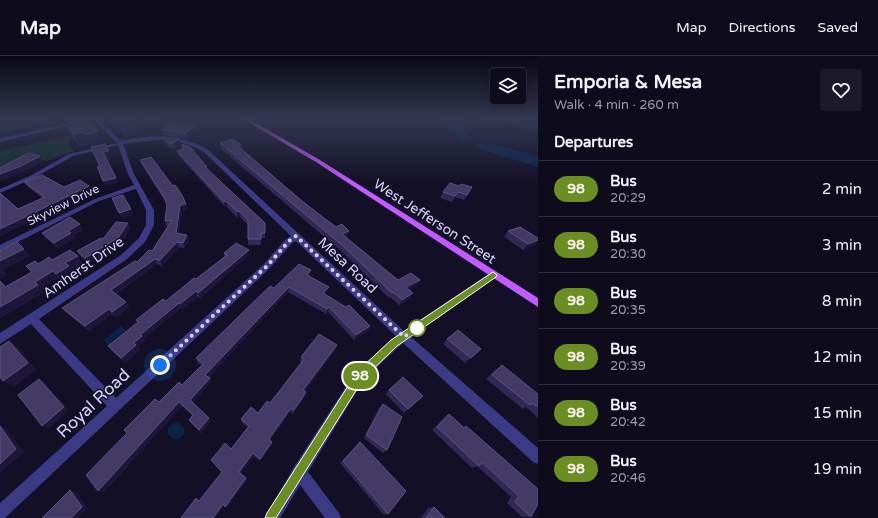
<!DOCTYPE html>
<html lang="en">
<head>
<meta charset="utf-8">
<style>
	body { margin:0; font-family:"Varela Round",sans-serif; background:#1c1929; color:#f1f3f6; height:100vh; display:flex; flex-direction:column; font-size:15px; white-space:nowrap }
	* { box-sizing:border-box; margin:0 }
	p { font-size:13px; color:#9b9ba3 }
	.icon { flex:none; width:22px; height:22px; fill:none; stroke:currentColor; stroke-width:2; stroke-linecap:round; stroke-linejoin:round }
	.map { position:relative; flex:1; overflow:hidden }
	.sheet { display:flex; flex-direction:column; background:#0e0b1c; width:340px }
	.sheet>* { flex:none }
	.badge { padding:0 8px; border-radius:13px; font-size:14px; line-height:26px }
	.buttons { position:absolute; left:490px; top:12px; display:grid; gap:8px }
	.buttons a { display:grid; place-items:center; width:36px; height:36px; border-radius:4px; background:#0e0b1c; box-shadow:0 2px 10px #0003,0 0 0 1px #2e2b3b; font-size:20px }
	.you { position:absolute; width:20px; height:20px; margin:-10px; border:3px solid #fff; border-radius:50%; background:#1a73e8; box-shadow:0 0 0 6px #1a73e833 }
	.map>.badge { position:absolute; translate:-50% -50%; box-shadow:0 0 0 2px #fff }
	h2 { padding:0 16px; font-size:15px; line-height:36px }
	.round { display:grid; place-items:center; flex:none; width:42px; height:42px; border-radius:4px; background:#1c1929 }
	.headline { display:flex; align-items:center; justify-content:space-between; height:68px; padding:0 16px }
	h1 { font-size:19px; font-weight:800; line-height:30px }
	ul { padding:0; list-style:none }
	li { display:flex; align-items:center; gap:12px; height:56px; padding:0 16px; border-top:1px solid #2e2b3b }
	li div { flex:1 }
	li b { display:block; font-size:15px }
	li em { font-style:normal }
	li .badge { min-width:44px; font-weight:700; text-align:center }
	header { display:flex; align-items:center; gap:24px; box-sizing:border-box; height:56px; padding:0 20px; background:#0e0b1c; border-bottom:1px solid #2e2b3b }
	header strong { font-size:19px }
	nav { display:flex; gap:22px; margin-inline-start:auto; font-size:14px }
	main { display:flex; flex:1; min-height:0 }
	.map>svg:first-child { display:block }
</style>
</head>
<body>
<header>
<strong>Map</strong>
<nav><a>Map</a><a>Directions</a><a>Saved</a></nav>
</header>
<main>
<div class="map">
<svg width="538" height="462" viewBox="0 0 538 462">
	<rect width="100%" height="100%" fill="#130f26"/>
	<!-- green -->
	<path fill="#12302f" d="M0,63h49l-49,16z
		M69,80l2,4 -3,4 6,7 -28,10 -16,-3 -30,14v-21z"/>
	<!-- water -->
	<path fill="#0c2248" d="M443,63h15l11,20 -7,2 -5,-2z
		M494,63h44v13z
		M487,87l51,13v11l-62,-19 1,-4z
		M121,270l5,4 -18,15 -4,-5z
		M168 375a8 8 0 1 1 16 0a8 8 0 1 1-16 0Z"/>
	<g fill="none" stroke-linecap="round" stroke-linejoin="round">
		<!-- minor -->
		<path fill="#3d3a85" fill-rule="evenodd" d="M93,63h5l23,22c30,-7 59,-7 86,8l197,182 86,-58h6l1,2 -1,2 -85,60 127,111v16l-5,-2 -130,-119 -39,36 -56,93 31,41 2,5h-16l-25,-33 -20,33h-15l29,-51 62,-96 40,-35 -100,-95 -4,2 -22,25 -265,250h-5v-15l107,-97 -76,-82 -31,20v-11l121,-78 18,-17 7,-13v-15l-10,-21 -37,12 -99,50v-6l95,-46 39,-14 -6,-11 -10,-29 -45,11 -39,22 -34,15v-4l30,-13 39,-22 48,-11zM156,84c18,0 31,3 47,11l88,85 -5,3 -22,25 -148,134 -77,-79 88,-60 18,-17 9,-17v-15l-20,-36 -11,-30z
			M79,65h2v2l-81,19v-4z"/>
		<!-- primary -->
		<path fill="#c25bff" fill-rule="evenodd" d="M243,63h6l71,41 218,138v9l-222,-145z"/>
	</g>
	<!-- wall -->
	<path fill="#312854" d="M112,63h21l4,14 -10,3z
		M66,69l37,18 -13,3 -1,-2 -9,2 -8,-10z
		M197,73l-11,10 -22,-4 -2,-5z
		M163,81l17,7 -5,4h-5l-6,-6z
		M220,87l21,6 61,52 46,35 -2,1 52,43h22l-3,5 -8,4 1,9 -11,7 -9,-8 -1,1 -48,-47 -121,-103z
		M177,95l30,18 58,54v15h-4v7h-13v-20l-8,-8 -3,1 -10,-11h-2l-46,-51z
		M140,104l46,44 1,5 -5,1 -4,24 9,1 2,5 -5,8 -5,-1 -17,19 -5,-2 -41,30 10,8 3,5 -13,10 -4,-3 -23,17 -22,-18 -5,-5 75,-46 15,-11 16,-25h-2l-1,-5 2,-15 -1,-3 -24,-38z
		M24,126l40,5 25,-1 3,5 -92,45v-43l18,16 24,-11 -14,-11z
		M459,130l10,7 -5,7 -9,-3 -3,5 -12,-4 3,-6z
		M131,172l-10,16 -32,19 -8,-6 -4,-6 26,-12z
		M83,174l-10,5 2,4 -17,9 -12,-10 -4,-5z
		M508,175l30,7v3l-3,4 -12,5 -19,-13z
		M249,194v5l-49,43 -2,-1 -16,12 -1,-1 -38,31 2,2 -7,6 2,3 -15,13 -13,-12 -4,-5 30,-23 -2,-3 30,-19 30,-22 28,-22v-4z
		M52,204l30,3 -11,7 3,3 -13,8 -3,-3 -17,10 3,4 -44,26v-38l6,7 25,-15 -5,-6z
		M311,214l-1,6 17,16 -2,3 45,31 -2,5 -14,9 -26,-28 -2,2 -38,-22 -79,85 1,1 1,4 -18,21 18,18 -10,12 -10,-10 -2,-3 4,-4 -11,-10 -78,86 55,-90 23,-17 20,-19 -4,-3 -2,-5 78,-70z
		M447,283l34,10 -16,14 -22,-19z
		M337,289l-2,5 -30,41 1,1 -1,4 -12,18 -3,-2 -20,28 2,2v3l-12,16 -6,-5 -13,17 6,7 -20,28 -3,-3 -9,13 -19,-20 4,3 22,-29 -11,-12 20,-11 17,-22 -6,-4 -1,-4 17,-6 12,-10 31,-40 -1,-1 1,-5z
		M502,309l36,29v24l-12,-11 -3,2 -37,-30 9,-9z
		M389,334l34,6 -19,17 -18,-19z
		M383,348l4,46 -4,3 -19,-15 15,-30z
		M449,358l15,13 2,-1 72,63 -7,28h-9l-15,-14 4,-6 -34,-31 -5,2 -40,-38 12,-12z
		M360,386l28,72 -4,1 -44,-52z
		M434,451l11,11h-24l7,-10z"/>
	<!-- shaded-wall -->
	<path fill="#1d163a" d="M133,63l4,14 -10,3 -4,-14z
		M147,63h14l-14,3z
		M196,68l1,5 -11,10 -1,-5z
		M98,75l5,12 -13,3 -5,-11z
		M84,76l5,12 -9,2 -6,-12z
		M179,83l1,5 -5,4 -1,-5z
		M109,95l2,5 -5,2 -3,-6z
		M40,100l3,5 -18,10 -24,10 -1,-2v-5z
		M116,122l2,5 -13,3 -2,-5z
		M89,130l3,5 -92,45v-7z
		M226,145l1,6h-2l-1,-5z
		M186,148l1,5 -5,1 -4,29 -2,-6 4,-28z
		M131,153l2,6 -11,4 -3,-6z
		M239,155l1,6 -3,1v-6z
		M128,167l3,5 -10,16 -32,19 -4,-5z
		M80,168l3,6 -10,5 2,4 -17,9 -4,-5 14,-12z
		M349,175l-1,5 -7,3 1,-5z
		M187,179l2,5 -5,8 -1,-5z
		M538,184v1l-3,4 -12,5 5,-6z
		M177,186l2,5 -17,19 -2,-6z
		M24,193l6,7 -27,14 4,5 -7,4v-18z
		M249,194v5l-49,43 -2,-5z
		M78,200l4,7 -11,7 3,3 -13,8 -5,-7 9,-11z
		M155,203l2,5 -43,31 -3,-5z
		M311,214l-1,6 -4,4 1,-5z
		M53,215l5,7 -17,10 3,4 -44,26v-11l35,-25z
		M420,224l-3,5 -13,8 2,-6z
		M289,231l-1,5 -81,87 -2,-4z
		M329,231l-2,5 -5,6 1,-5z
		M196,235l2,6 -16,12 -2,-5z
		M413,237l-3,5 -11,7 3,-5z
		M126,246l3,5 -13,10 -4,-5z
		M179,247l2,5 -38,31 2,2 -7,6 2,3 -15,13 -4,-5 19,-23z
		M329,251l-1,5 -2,2 1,-5z
		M109,253l3,5 -23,17 -4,-5z
		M370,270l-2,5 -14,9 2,-5z
		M9,285l10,7 18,22 -23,17 -11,-6z
		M337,289l-2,5 -33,44 1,-4z
		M210,322l1,4 -19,22 -2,-4z
		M39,323l6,4 24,28 -21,18 -6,-3z
		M306,336l-1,4 -12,18 1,-4z
		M179,346l3,4 -78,86 -6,-1z
		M291,352l-1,4 -21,30v-3z
		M209,362l2,3 -10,12 -2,-3z
		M0,369l7,4 17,23 -24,21z
		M272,386v3l-12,16v-2z
		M253,397l1,3 -14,18 -1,-2z
		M246,422l1,2 -20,28 -2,-1z
		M70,434l6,2 12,16 -10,10h-7z
		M223,448l1,1 -9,13h-2z"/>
	<!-- building -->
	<path fill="#433a66" stroke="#5a527e" d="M69,63h19l10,12 -13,4 -1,-3 -10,2 -8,-9 5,-3z
		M120,63h13l-10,3z
		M169,66l27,2 -11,10 -23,-4z
		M163,81l10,1 6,1 -5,4h-5z
		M233,83l8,6 -3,1 64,55 34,26 6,-3 7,7 -7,3 56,46 13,-7 9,7 -14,7 7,6 -11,7 -9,-8 -1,1 -49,-47 -123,-103z
		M105,88l4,7 -6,1 13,26 -13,3 -6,-15 4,3 -10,-22z
		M182,88l9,4 16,19h-2l60,56v10h-4v6h-13v-19l-9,-9 -2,1 -11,-11 -2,1 -47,-51 6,-2z
		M28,97l12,3 -19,10 -21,8v-6z
		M151,101l22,29 2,-1 7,10 4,9 -6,1 -4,28 11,2 -4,8 -6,-1 -17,18 -5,-1 -44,31 15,12 -14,10 -3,-3 -24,17 -23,-18 73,-47 2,1 12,-12 3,1 20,-31 -7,1 2,-16 -3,-8 -24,-37z
		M42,119l22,12 16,-7 9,6 -89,43v-36l18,16 27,-12 -21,-15z
		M450,127l9,3 2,-2 11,3 -5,8 -9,-3 -3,4 -12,-4z
		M123,139l8,14 -12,4 -7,-15z
		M70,161l10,7 -12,7 3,2 -17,10 -12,-10z
		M116,166l12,1 -10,15 -33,20 -8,-7 24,-13 2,1z
		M520,171l18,11v2l-10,4 -20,-13z
		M17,186l7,7 -24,12v-10z
		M236,187l13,7 -51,43 -2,-2 -16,13 -1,-1 -39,32 2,1 -8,7 2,2 -15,13 -13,-12 30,-24 -2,-2 27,-21 3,2 28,-23 2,1 31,-24 -3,-2z
		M70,194l8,6 -13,7 4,3 -13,8 -3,-3 -18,11 3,3 -38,22v-26l5,6 27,-15 -6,-6 9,-5 3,3 11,-7 3,3z
		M299,208l12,6 -4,5 22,12 -6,6 23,14 3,-2 21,21 -14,9 -27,-28 -2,2 -38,-22 -84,88 5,3 -20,22 19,18 -10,12 -10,-10 4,-5 -14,-13 -81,89 -12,-16 41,-42 -3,-3 31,-31 4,3 20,-20 3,3 21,-21 -7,-6 74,-72 4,2z
		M458,274l23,19 -10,9 -24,-19z
		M319,278l18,11 -34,45 3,2 -12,18 -3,-2 -22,31 3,3 -12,17 -7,-6 -14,19 7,6 -21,29 -2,-3 -10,14h-32l15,-20 3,3 23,-29 -11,-12 14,-17 6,6 18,-23 -8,-7 10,-12 7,6 9,-12 3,2 34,-44 -3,-2z
		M9,285l19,22 -25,18 -3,-4v-30z
		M502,309l36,29v13l-6,-4 -2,2 -38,-30z
		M403,321l20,19 -15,13 -19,-19z
		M39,323l25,28 -22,19 -24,-31z
		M383,348l19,13 -15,33 -21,-15z
		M449,358l15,14 2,-2 72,63v15l-7,13 -16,-15 4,-6 -37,-34 -3,4 -42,-39z
		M0,370l16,23 -16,15z
		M360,386l46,49 -18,23 -45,-53z
		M70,434l12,17 -11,11h-29z
		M434,451l11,11h-19z"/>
	<!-- sky -->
	<linearGradient id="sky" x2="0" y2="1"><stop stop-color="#0a0815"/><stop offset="0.49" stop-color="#333752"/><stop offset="1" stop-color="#333752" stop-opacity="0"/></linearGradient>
	<rect width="538" height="128" fill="url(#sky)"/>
	<!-- line -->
	<path fill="#6b8e23" stroke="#fff" d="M493,216l4,3 -1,2 -99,69 -33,32 -88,140h-11l2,-5 90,-141 34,-32z"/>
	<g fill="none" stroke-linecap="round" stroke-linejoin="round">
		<!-- walk -->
		<path stroke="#d9d4ff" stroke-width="4" stroke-dasharray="0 7.2" d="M160,309l107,-99 22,-25 7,-5 108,101 17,-12 -4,3"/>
	</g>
	<!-- markers -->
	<circle fill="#fff" stroke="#6b8e23" stroke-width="2" cx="417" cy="272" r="8"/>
	<g text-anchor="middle" stroke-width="3" stroke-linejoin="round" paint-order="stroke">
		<!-- far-street labels -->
		<g font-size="12" fill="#d9d4ff" stroke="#130f26">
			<text transform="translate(63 149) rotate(-26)" y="4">Skyview Drive</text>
		</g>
		<!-- street labels -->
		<g font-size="14" fill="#d9d4ff" stroke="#130f26">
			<text transform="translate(435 165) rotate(33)" y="5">West Jefferson Street</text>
			<text transform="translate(348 209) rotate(43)" y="5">Mesa Road</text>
			<text transform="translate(83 211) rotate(-35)" y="5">Amherst Drive</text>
		</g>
		<!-- near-street labels -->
		<g font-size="17" fill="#d9d4ff" stroke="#130f26">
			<text transform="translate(93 347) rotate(-43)" y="6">Royal Road</text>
		</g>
	</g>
</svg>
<div class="buttons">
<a><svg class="icon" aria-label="layers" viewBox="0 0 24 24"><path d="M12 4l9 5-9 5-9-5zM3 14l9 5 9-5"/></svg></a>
</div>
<div class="you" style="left:160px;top:309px"></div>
<b class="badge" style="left:360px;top:320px;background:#6b8e23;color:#fff">98</b>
</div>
<section class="sheet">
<div class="headline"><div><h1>Emporia &amp; Mesa</h1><p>Walk · 4 min · 260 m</p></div><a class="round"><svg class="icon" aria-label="heart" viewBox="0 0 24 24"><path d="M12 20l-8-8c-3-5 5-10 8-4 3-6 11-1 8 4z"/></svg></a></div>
<h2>Departures</h2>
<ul>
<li><span class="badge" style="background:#6b8e23;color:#fff">98</span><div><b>Bus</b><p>20:29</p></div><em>2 min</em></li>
<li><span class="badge" style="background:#6b8e23;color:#fff">98</span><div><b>Bus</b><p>20:30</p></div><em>3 min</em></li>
<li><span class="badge" style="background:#6b8e23;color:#fff">98</span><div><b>Bus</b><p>20:35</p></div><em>8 min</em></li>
<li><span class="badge" style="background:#6b8e23;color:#fff">98</span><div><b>Bus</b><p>20:39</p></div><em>12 min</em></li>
<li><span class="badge" style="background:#6b8e23;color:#fff">98</span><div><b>Bus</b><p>20:42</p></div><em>15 min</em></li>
<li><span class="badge" style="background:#6b8e23;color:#fff">98</span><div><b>Bus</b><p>20:46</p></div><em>19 min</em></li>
</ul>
</section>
</main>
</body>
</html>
